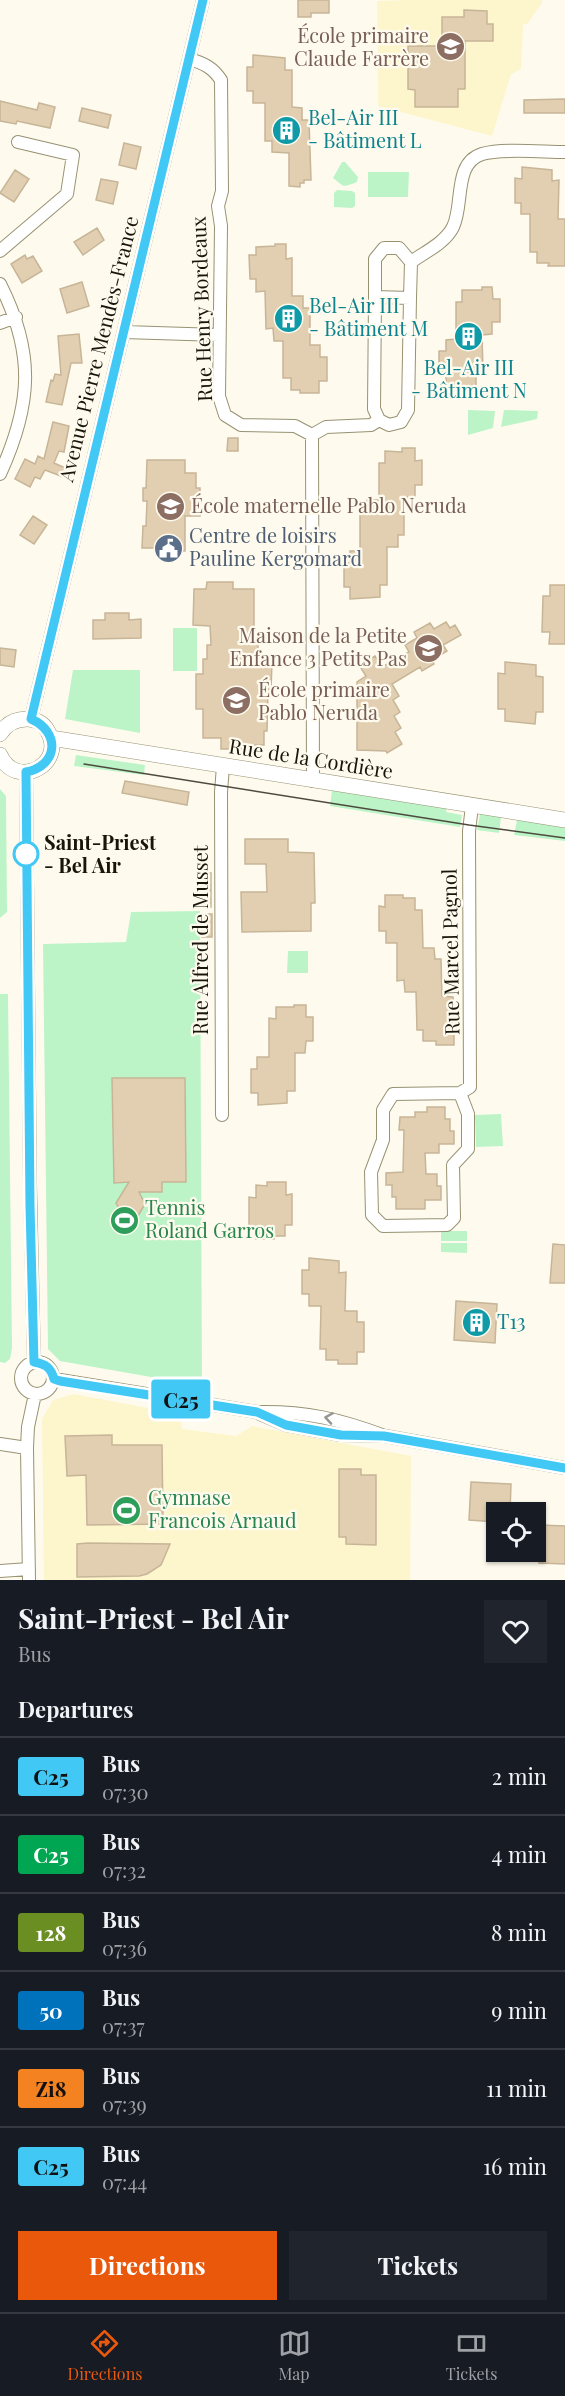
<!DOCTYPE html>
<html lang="en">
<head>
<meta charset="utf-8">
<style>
	body { margin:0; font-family:"Playfair Display",serif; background:#20242c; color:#f1f3f6; height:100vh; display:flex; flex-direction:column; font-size:22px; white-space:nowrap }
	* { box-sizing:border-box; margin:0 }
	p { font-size:20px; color:#9ea1a6 }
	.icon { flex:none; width:33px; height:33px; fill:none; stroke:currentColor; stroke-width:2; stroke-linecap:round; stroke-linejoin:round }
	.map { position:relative; height:1580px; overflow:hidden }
	.drawer { display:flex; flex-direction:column; background:#171b24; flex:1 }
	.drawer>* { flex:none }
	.badge { padding:0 12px; border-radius:4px; font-size:21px; line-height:39px }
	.tools { position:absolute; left:486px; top:1502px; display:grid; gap:12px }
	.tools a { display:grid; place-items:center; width:60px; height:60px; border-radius:0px; background:#171b24; box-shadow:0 2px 4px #0004; font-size:30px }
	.map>.badge { position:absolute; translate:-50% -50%; box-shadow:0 0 0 3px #fff }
	h2 { padding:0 18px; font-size:22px; line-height:54px }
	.round { display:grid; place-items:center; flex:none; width:63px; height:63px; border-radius:0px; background:#20242c }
	.summary { display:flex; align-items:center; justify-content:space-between; height:102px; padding:0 18px }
	h1 { font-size:28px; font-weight:700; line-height:45px }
	.button { display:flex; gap:12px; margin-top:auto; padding:12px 18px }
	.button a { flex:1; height:69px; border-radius:0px; background:#ea580c; color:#fff; font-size:24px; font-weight:700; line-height:69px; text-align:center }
	.button a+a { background:#20242c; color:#f1f3f6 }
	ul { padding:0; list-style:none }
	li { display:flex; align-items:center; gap:18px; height:78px; padding:0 18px; border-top:2px solid #363941 }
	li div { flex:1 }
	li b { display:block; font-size:22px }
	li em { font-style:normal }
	li .badge { min-width:66px; font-weight:700; text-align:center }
	.tab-bar { display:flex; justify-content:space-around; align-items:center; height:84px; border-top:2px solid #363941; background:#171b24; font-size:16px; color:#9ea1a6 }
	.tab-bar a { display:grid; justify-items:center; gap:3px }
	.tab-bar .on { color:#ea580c }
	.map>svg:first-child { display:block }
</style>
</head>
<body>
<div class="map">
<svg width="565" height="1580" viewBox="0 0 565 1580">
	<rect width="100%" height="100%" fill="#fefbee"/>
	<!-- built -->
	<path fill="#fdf5cc" d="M408,0h134v3l-15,21h-4l-2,45 -10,5 -19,62 -114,-30 -1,-105z
		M74,1394l105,20 3,15 54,7 16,-10 159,30 -1,124h-366l-2,-161 11,-19z"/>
	<!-- green -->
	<path fill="#bcf4c8" d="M342,162h3l13,15 -1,5c-16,6 -12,5 -24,-4z
		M368,172h41l-1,25h-40z
		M337,190l15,1 3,2v13l-3,2 -18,-1v-14z
		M468,410l27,1 -2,17 -25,7z
		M504,410l34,1 -1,8 -36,8z
		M173,628h24v43h-24z
		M73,670h67v63l-75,-14z
		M76,755l69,10 -1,10 -70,-9z
		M0,789l6,7 1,116 -7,6z
		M332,790l115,18 -1,4 16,3 -2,12 -130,-21z
		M480,814l21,3 -2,16 -22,-3z
		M517,820l48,6v15l-51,-6z
		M200,911l2,475 -142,-25 -12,-12 -5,-405 83,-2 5,-30z
		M288,951h20v22h-21z
		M0,994h8l4,354 -2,11 -5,4 -5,-1z
		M501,1114l2,32 -27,1 -1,-32z
		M441,1231h26v10h-26z
		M441,1243h26v10l-26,-1z"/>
	<!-- building -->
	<path fill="#e2cfb1" stroke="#c7b598" stroke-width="1.5" d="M298,0h31v13h-18v4h-13z
		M464,10l23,1v13h6v17h-28v48h-7v18h-43v-17l-7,-1v-43h34v-29h22z
		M253,55l32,3v12h7v37l10,1v12h7l2,60h-7v3h-4v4l-11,-1v-33l-17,-1v-11h-7v-38h-12v-12h-6v-24h6z
		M565,99v14h-41v-13z
		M0,101l37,9 2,-7 16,4 -5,21 -33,-7 -1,3 -16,-3z
		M82,108l29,7 -3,13 -29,-7z
		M124,143l17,4 -5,22 -17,-4z
		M522,167l30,3v11l7,-1 -1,39h7v47h-17l1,-3h-12v-11h-7v-38h-9v-11h-6v-25l7,1z
		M15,170l14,9 -15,23 -14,-9z
		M101,179l17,3 -5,22 -17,-4z
		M97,228l7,12 -21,15 -9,-13z
		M275,244h11v15l6,-1v38h11v12h7v37h10v12h7v24h-8v12h-19v-3h-9v-12h-8v-37h-9l-1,-13 -7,1 -1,-38 -9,1v-13h-6l-1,-24h7v-8l19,-1z
		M25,255l2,4 6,-3 9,15 -20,12 -11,-19z
		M82,282l7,24 -22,7 -7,-24z
		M482,287h10l1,12h7v23h-8v12l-10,1 1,37h-7v14h-19v-2h-11v-9h-7v-24h7v-11l10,-1v-37h6v-12h20z
		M79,334l3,29h-11l-9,42 -16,-3 5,-22 2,1 2,-7 6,1 -3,-39z
		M53,422l16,4 -5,26 -5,-1 -5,12 16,7 -4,8 -21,-8 -5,9 -5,-2 -5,10 -15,-8 10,-20 10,5 3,-8 6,3z
		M228,438h10v13h-11z
		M402,448h13v13l7,-1v25h-7v12h-11v38h-6v12h-11v38h-7v12l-30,2v-12h-6v-25l6,1v-12h10v-39h7v-12h12v-37h6v-12l17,1z
		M147,460h38v13h11v15h4v28h-15v35h-15v4h-14v-7h-14l1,-22h3l1,-25h-4v-13h3z
		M33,516l14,9 -13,19 -14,-9z
		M207,582h26v7h21v46h4v28h14l-1,26h-3l-1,42h-3v14h-17v4h-26v-11h-18v-29h-7v-35h7v-15h4v-14h4l-1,-19 -17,-1 1,-36h12z
		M550,585h15v59h-16l1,-12h-8l1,-36h7z
		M105,613h24v7l12,-1v19l-48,1v-19h12z
		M446,622l4,6 5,-3 6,10 -18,10 4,6 -15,9 2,4 -12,7 -2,-4 -28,17 7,12 -6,4 7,12 -6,4 7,12 -6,4 7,12 -15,9 -1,-2 -29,-1v-68l9,-6 -7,-11 16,-9 7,11 27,-15 -4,-7 12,-7 -3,-6 16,-9 4,6z
		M0,648l16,2 -2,17 -14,-2z
		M505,662l31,3v11l7,1v35h-7l-1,12 -30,-3v-12h-7v-36l7,1z
		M125,781l64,11 -2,13 -65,-12z
		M245,839h43v13l26,1 1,50h-4v28l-69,1 -1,-40h26l-1,-28h-21z
		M201,873h10v34h-10z
		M385,895h18v3h12v12h7l1,38h11l1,11h6l1,37 11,1 1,11h6v25h-6v12h-18v-4h-13v-11h-6l-1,-38h-11l-1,-12 -7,1v-38h-11v-12h-7v-25l6,1z
		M202,914h10v23h-10z
		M294,1005h12v12h7v24h-7l-1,12h-10v38h-8v12l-29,2v-12h-7v-24h6v-12h12v-39l7,1v-12h18z
		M112,1078h73l1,104h-24v10h-23l6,12 -7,12h-15l-7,-13 13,-21 -15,1z
		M427,1107h18v12h5v12h4v13h-15v9h-14l1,21h11v12h4v14h-16v9h-29v-12h-4v-12h-6v-12l17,-1 1,-42h-5l1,-13h15v-5h12z
		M267,1182h19v13l6,-1v31h-7v11h-11v3h-18v-12l-7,1v-31l7,1v-13l11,1z
		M553,1244l12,1v38h-15z
		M309,1258l30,3v12l7,-1 -1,39h12v11h7v30h-7v12h-19v-4h-12v-11h-6l1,-43h-12v-12h-7v-24h7z
		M456,1301l41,3 -2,39 -41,-3z
		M112,1435v10h50l1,79 -76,1 -1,-50 -19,1 -2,-40z
		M339,1469h22v6h15v70l-30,-1v-7h-7z
		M471,1482l40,2 -1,28h-14v10l-27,-2z
		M540,1525l25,1v38l-26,-1z
		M88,1543l82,1 -9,21 -14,9 -8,2 -62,1v-33z"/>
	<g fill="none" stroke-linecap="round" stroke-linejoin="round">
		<defs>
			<path id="minor" d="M189,59c15,4 24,9 32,21l1,111 -4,15 3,20 -2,170 6,19 16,10 54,1 17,9 14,-8 45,-2 8,-5
				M0,251l67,-57 6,-39 -55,-13
				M411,262c14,-10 34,-19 42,-35 11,-22 0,-64 29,-73 20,-6 61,-2 83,-2
				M0,284c35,69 32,120 0,190
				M375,297l35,1 -2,112 -7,12 -12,3 -10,-5 -5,-11z
				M375,297v-38l9,-11h15l12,14 -1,36
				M0,323l16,-6
				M124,332l95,3
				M312,435l1,346
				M31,719l172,-719
				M26,773l4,411 4,178
				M460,1093l8,21v35l-15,16 1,53 -7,7 -64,1 -11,-11 -1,-43 12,-32v-30l10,-16 67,-1 10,-6 -1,-256 3,-25
				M222,1115l-1,-323 2,-26
				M21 1378a16 16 0 1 1 32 0a16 16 0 1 1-32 0Z
				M54,1379l203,33c49,-1 82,7 128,24
				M260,1414l26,11 55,10 44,1 180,32
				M0,1444l27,4
				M0,1571l29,-2
				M29,1580l-2,-132 1,-21 7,-33"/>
			<path id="tertiary" d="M0,734c6,-10 15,-15 27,-15 8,0 16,4 20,11 21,34 -31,61 -47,25
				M51,738l514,82"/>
		</defs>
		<!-- minor casing -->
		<use href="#minor" stroke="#979272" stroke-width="14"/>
		<!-- tertiary casing -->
		<use href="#tertiary" stroke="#979272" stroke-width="16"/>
		<!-- minor -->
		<use href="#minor" stroke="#fff" stroke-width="12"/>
		<!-- tertiary -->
		<use href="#tertiary" stroke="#fff" stroke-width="15"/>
		<!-- tram -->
		<path stroke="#4d4a3e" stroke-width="1.5" d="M84,764l385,61 96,13"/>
	</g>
	<!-- one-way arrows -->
	<defs><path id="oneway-chevron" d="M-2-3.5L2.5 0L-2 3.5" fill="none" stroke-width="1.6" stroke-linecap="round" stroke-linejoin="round" transform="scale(1.5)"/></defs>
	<use stroke="#979691" href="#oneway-chevron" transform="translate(329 1418) rotate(-171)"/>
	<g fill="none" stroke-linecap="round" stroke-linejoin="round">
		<defs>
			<path id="line" d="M203,0l-172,719c30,13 27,47 -5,53l4,434 4,156c12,2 17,6 20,17l6,2 197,31 29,13 55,10 43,1 181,32"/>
		</defs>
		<!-- line casing -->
		<use href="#line" stroke="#fff" stroke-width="14"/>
		<!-- line -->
		<use href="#line" stroke="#41c8f4" stroke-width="9"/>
	</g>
	<!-- icons -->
	<defs>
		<symbol id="school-disc" viewBox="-11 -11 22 22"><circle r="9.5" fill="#8d6e63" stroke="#fefbee"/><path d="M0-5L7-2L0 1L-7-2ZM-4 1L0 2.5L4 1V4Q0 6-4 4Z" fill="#fff"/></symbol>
		<symbol id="building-disc" viewBox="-11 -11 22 22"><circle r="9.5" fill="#0f9aa8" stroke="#fefbee"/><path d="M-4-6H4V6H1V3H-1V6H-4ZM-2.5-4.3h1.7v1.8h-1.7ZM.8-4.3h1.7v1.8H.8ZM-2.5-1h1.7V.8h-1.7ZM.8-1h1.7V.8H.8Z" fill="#fff"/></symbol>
		<symbol id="civic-disc" viewBox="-11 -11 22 22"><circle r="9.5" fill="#5c6f8a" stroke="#fefbee"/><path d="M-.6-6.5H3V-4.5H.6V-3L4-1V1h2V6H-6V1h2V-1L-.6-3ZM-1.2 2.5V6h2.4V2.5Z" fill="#fff"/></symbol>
		<symbol id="stadium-disc" viewBox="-11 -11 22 22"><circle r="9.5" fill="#2e9e5b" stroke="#fefbee"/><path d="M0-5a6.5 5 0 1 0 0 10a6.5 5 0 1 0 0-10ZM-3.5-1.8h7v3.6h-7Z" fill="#fff"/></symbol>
	</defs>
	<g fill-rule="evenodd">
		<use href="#school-disc" x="434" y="30" width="33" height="33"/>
		<use href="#building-disc" x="270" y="114" width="33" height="33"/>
		<use href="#building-disc" x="272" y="302" width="33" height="33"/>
		<use href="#building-disc" x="452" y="320" width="33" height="33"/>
		<use href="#school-disc" x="154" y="490" width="33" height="33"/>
		<use href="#civic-disc" x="152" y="532" width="33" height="33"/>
		<use href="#school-disc" x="412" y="632" width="33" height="33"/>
		<use href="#school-disc" x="220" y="684" width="33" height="33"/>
		<use href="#stadium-disc" x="108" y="1204" width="33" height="33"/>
		<use href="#building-disc" x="460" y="1306" width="33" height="33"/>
		<use href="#stadium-disc" x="110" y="1494" width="33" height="33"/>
	</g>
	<!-- markers -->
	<circle fill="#fff" stroke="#41c8f4" stroke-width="3" cx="26" cy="854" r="12"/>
	<g text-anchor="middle" stroke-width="4.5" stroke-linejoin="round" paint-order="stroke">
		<!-- education labels -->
		<g font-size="20" fill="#785e54" stroke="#fefbee" text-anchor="end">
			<text x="429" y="43">École primaire<tspan x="429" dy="23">Claude Farrère</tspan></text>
			<text x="191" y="513" text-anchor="start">École maternelle Pablo Neruda</text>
			<text x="407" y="643">Maison de la Petite<tspan x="407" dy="23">Enfance 3 Petits Pas</tspan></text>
			<text x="258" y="697" text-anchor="start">École primaire<tspan x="258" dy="23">Pablo Neruda</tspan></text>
		</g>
		<!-- culture labels -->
		<g font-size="20" fill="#0d838f" stroke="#fefbee" text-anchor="start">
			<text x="308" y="125">Bel-Air III<tspan x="308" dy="23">- Bâtiment L</tspan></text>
			<text x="309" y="313">Bel-Air III<tspan x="309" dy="23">- Bâtiment M</tspan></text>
			<text x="469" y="375" text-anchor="middle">Bel-Air III<tspan x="469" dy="23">- Bâtiment N</tspan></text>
			<text x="497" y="1329">T13</text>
		</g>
		<!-- street labels -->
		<g font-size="20" fill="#18160a" stroke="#fefbee">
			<text transform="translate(202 309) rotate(-92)" y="7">Rue Henry Bordeaux</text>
			<text transform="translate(99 349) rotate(-76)" y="7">Avenue Pierre Mendès-France</text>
			<text transform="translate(311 759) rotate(9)" y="7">Rue de la Cordière</text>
			<text transform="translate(201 940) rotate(-90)" y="7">Rue Alfred de Musset</text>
			<text transform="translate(451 952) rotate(-91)" y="7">Rue Marcel Pagnol</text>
		</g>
		<!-- service labels -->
		<g font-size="20" fill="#4e5e75" stroke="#fefbee" text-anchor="start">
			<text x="189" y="543">Centre de loisirs<tspan x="189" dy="23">Pauline Kergomard</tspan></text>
		</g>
		<!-- stop labels -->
		<g font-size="20" font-weight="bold" fill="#18160a" stroke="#fefbee" text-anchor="start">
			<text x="44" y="850">Saint-Priest<tspan x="44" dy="23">- Bel Air</tspan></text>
		</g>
		<!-- leisure labels -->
		<g font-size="20" fill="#27864d" stroke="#fefbee" text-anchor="start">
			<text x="145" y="1215">Tennis<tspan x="145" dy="23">Roland Garros</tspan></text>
			<text x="148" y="1505">Gymnase<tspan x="148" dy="23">Francois Arnaud</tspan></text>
		</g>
	</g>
</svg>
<div class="tools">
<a><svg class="icon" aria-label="locate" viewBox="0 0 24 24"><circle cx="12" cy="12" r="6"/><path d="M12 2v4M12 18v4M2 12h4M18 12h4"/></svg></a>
</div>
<b class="badge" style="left:181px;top:1399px;background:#41c8f4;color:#111">C25</b>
</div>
<section class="drawer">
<div class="summary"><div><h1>Saint-Priest - Bel Air</h1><p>Bus</p></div><a class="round"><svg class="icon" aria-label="heart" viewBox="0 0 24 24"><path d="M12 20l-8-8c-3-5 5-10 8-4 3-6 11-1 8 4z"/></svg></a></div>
<h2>Departures</h2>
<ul>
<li><span class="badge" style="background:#41c8f4;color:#111">C25</span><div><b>Bus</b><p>07:30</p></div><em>2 min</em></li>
<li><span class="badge" style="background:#00a651;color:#fff">C25</span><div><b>Bus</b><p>07:32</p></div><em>4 min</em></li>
<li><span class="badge" style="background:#6b8e23;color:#fff">128</span><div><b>Bus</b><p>07:36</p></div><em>8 min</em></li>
<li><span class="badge" style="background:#0072bc;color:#fff">50</span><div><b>Bus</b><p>07:37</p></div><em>9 min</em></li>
<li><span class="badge" style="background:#f58220;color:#111">Zi8</span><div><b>Bus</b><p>07:39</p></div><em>11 min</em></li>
<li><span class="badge" style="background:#41c8f4;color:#111">C25</span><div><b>Bus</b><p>07:44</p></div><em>16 min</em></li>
</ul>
<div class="button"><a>Directions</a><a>Tickets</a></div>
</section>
<nav class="tab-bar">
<a class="on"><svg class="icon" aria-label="directions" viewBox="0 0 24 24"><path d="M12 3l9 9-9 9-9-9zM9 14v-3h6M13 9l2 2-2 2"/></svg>Directions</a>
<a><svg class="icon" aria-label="map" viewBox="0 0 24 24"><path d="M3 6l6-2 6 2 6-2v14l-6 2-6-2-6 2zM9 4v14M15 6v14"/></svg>Map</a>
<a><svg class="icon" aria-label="tickets" viewBox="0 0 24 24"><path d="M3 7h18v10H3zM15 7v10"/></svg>Tickets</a>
</nav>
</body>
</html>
